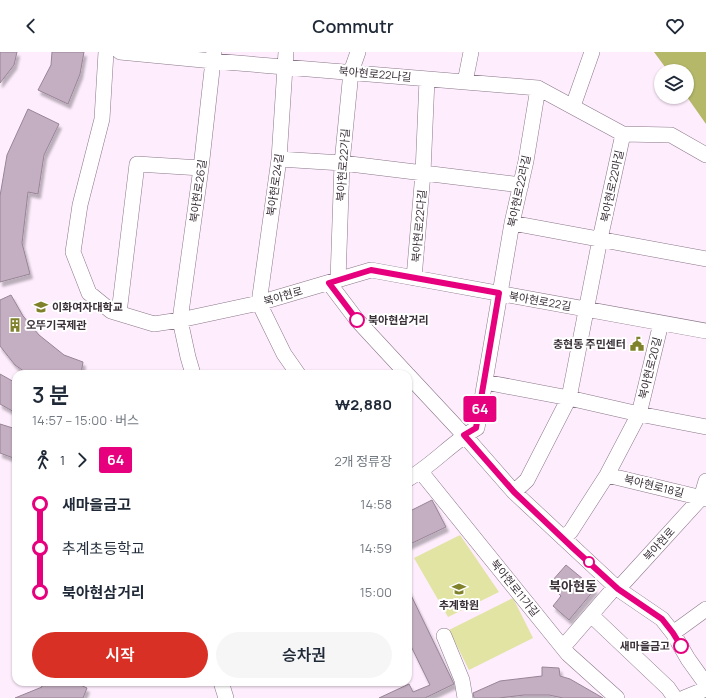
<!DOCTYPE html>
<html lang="ko">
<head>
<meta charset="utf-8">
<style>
	body { margin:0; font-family:Manrope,"Noto Sans KR",sans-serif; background:#f6f6f7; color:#1f2937; height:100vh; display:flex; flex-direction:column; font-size:15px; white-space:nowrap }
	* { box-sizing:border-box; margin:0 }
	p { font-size:13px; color:#747a83 }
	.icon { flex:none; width:22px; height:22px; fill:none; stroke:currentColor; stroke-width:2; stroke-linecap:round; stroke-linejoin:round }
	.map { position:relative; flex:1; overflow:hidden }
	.panel { position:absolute; left:12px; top:318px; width:400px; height:316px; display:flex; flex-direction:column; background:#fff; border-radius:12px; box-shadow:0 1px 3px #0004 }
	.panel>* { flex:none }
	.badge { padding:0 8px; border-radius:3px; font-size:14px; line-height:26px }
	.controls { position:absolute; left:654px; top:12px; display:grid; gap:8px }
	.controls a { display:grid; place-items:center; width:40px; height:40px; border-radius:50%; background:#fff; box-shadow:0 1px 3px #0004; font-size:20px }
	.map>.badge { position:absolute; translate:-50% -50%; box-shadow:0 0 0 2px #fff }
	.legs { display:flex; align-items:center; gap:6px; height:44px; padding:0 20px; font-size:13px }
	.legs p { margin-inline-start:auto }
	.overview { display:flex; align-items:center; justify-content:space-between; height:68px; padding:0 20px }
	h1 { font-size:22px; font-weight:600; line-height:30px }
	.action { display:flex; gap:8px; margin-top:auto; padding:8px 20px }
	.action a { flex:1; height:46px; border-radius:24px; background:#d93025; color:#fff; font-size:16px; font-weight:600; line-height:46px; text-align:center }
	.action a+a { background:#f6f6f7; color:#1f2937 }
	ul { padding:0 20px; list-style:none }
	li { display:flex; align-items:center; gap:14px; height:44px; font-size:15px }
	li i { display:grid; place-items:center; width:6px; height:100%; margin:0 5px; background:currentColor }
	li i::after { content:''; width:10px; height:10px; margin:-5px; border:3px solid; border-radius:50%; background:#fff }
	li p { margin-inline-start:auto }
	li:first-child i { background:linear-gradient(#0000 50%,currentColor 0) }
	li:last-child i { background:linear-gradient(currentColor 50%,#0000 0) }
	header { display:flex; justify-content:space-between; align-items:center; height:52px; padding:0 20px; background:#fff; font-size:18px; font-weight:600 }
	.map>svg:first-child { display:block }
</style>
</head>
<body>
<header><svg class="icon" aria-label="back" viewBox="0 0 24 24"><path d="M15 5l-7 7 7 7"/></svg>Commutr<svg class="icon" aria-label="heart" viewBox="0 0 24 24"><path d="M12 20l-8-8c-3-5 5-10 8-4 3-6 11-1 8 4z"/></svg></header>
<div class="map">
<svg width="706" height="646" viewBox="0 0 706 646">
	<defs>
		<filter id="shadow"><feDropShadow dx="2.5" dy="4.5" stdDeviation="1" flood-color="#0004"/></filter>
	</defs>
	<rect width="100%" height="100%" fill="#feedfd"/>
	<!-- green -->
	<path fill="#e1e4a3" d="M460,483l39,57 -51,25 -34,-59z
		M513,546l20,40 -64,32 -20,-40z"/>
	<!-- forest -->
	<path fill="#b5b869" d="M654,0h52v72l-19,-27v-26h-19z"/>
	<!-- building -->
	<path fill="#c4afc2" stroke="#988496" filter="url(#shadow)" d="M0,0h17l-3,13 -14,18z
		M52,0h32l-4,22 -12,30 -30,-14 13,-25z
		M28,57l31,15 -15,31 -6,39 -10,-2 -6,51 8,31 -30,8v-86l7,-41z
		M11,243l12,21 16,19 25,20 19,7 -2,12h-53l-13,-9 -15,-19v-46z
		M0,322l16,9v30l-16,-9z
		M0,372l16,5v30l-16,-6z
		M432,448l14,27 -38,18v-33z
		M566,513l29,24 -26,31 -16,-14 8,-10 -3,-3 4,-4 -10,-8z
		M408,537l46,95 -29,14h-46l30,-14 4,8 17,-7 -22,-45z
		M542,615l17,1 1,8 10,3 33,19h-40l-14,-3h-25l-25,3h-25l-1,-5 27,-12 42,-5z
		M40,630h34l13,6 -4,10h-68l27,-11z"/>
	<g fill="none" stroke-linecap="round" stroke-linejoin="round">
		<defs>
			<path id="minor" d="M106,0l-4,67 -22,86 -7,47 16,41 22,18 43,13 26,-4 79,-17 112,-33 335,61
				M120,0l93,9 325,27 85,46 48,1 35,20
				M465,30l6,-30
				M573,54l19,-54
				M279,107l63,4 179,22
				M512,171l194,36
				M414,226l9,-105 4,-94
				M338,228l4,-117 9,-91 7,-20
				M329,231l28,37 50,54
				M259,251l20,-144 7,-107
				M259,251l25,51 14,20
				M119,261l18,-149 64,4
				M193,322l-5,-17 -8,-37 21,-152 13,-116
				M408,323l56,60 50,57 104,97 44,30 11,14 15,26 18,25
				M485,330l84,16 70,16 67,13
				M421,420l147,182 49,44
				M607,423l99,24
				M408,427c25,-14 44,-37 69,-51l35,-205 14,-62 12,-73
				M514,440l13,-12 42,-82 31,-159 23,-105
				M563,486l8,-7 36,-56 32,-61 22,-91
				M618,537l83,-91 5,-17
				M591,563l77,73 7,10
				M673,581l33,-24
				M444,584l18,44 3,18
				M563,595l52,-60
				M221,630l5,16
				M684,646l22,-9"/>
		</defs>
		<!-- minor casing -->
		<use href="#minor" stroke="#8a7789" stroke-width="16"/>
		<!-- minor -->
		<use href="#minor" stroke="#fff" stroke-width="15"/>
	</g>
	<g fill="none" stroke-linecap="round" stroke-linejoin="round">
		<defs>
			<path id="line-1" d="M357,268l-28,-37 42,-13 128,23 -23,135 -12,7 50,57 59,56 45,41 44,30 11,14 8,13"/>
		</defs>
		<!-- line-1 casing -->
		<use href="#line-1" stroke="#fff" stroke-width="9"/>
		<!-- line-1 -->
		<use href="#line-1" stroke="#e6007e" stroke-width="6"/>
	</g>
	<!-- icons -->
	<defs>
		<symbol id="university-bare" viewBox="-9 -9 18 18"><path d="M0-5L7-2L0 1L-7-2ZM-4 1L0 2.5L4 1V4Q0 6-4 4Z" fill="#80822b" stroke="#fff" stroke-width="2.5" paint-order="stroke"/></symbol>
		<symbol id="building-bare" viewBox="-9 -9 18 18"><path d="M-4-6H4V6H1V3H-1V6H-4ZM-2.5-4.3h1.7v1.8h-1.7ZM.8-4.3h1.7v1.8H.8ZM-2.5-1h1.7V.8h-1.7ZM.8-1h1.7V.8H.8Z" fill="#80822b" stroke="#fff" stroke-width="2.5" paint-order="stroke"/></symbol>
		<symbol id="civic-bare" viewBox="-9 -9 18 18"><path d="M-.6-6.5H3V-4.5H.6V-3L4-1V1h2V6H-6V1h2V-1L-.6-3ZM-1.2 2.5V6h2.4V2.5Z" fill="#80822b" stroke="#fff" stroke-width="2.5" paint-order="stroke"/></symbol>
		<symbol id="school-bare" viewBox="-9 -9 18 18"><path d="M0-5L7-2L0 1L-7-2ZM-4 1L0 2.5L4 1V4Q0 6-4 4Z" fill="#80822b" stroke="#fff" stroke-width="2.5" paint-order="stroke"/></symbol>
	</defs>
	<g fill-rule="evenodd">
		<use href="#university-bare" x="31" y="245" width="20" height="20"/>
		<use href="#building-bare" x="5" y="263" width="20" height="20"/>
		<use href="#civic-bare" x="627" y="282" width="20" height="20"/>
		<use href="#school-bare" x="449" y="527" width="20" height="20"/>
	</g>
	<!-- markers -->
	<g fill="#fff" stroke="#e6007e" stroke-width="2">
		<circle cx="357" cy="268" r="7"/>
		<circle cx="589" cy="510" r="5"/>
		<circle cx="681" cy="594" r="7"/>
	</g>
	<g text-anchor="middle" stroke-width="4" stroke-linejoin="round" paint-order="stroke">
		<!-- street labels -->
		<g font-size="11" fill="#393038" stroke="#fff">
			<text transform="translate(375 22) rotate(5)" y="4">북아현로22나길</text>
			<text transform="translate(343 113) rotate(-86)" y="4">북아현로22가길</text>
			<text transform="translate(275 133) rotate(-82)" y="4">북아현로24길</text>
			<text transform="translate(612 134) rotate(-78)" y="4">북아현로22마길</text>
			<text transform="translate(198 139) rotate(-82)" y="4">북아현로26길</text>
			<text transform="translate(519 139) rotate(-78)" y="4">북아현로22라길</text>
			<text transform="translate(419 174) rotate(-85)" y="4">북아현로22다길</text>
			<text transform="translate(283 244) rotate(-16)" y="4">북아현로</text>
			<text transform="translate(540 249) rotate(10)" y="4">북아현로22길</text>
			<text transform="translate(650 316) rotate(-76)" y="4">북아현로20길</text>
			<text transform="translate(654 434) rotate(14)" y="4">북아현로18길</text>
			<text transform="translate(659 492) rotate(-48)" y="4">북아현로</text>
			<text transform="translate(515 536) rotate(51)" y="4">북아현로11가길</text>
		</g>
		<!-- poi labels -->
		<g font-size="11" font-weight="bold" fill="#393038" stroke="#fff" text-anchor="start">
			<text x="52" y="259">이화여자대학교</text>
			<text x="26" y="277">오뚜기국제관</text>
			<text x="626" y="296" text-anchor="end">충현동 주민센터</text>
			<text x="459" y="557" text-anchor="middle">추계학원</text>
		</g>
		<!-- stop labels -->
		<g font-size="11" font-weight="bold" fill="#393038" stroke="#fff" text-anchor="start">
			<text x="368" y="272">북아현삼거리</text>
			<text x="670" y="598" text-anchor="end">새마을금고</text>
		</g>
		<!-- quarter labels -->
		<g font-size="13" font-weight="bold" fill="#393038" stroke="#fff">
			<text x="573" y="539">북아현동</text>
		</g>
	</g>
</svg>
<div class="controls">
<a><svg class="icon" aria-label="layers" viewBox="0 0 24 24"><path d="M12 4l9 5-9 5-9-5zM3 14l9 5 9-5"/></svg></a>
</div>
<b class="badge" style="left:480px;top:357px;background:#e6007e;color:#fff">64</b>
<section class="panel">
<div class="overview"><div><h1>3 분</h1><p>14:57 – 15:00 · 버스</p></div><b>₩2,880</b></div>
<div class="legs"><svg class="icon" aria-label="walk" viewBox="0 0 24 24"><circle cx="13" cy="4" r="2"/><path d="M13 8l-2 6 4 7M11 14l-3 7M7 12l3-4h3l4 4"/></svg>1<svg class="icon" aria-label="forward" viewBox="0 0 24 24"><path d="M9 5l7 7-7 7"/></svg><b class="badge" style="background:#e6007e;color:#fff">64</b><p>2개 정류장</p></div>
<ul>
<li><i style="color:#e6007e"></i><b>새마을금고</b><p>14:58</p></li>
<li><i style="color:#e6007e"></i><span>추계초등학교</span><p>14:59</p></li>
<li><i style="color:#e6007e"></i><b>북아현삼거리</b><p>15:00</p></li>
</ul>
<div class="action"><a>시작</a><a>승차권</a></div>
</section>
</div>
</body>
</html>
